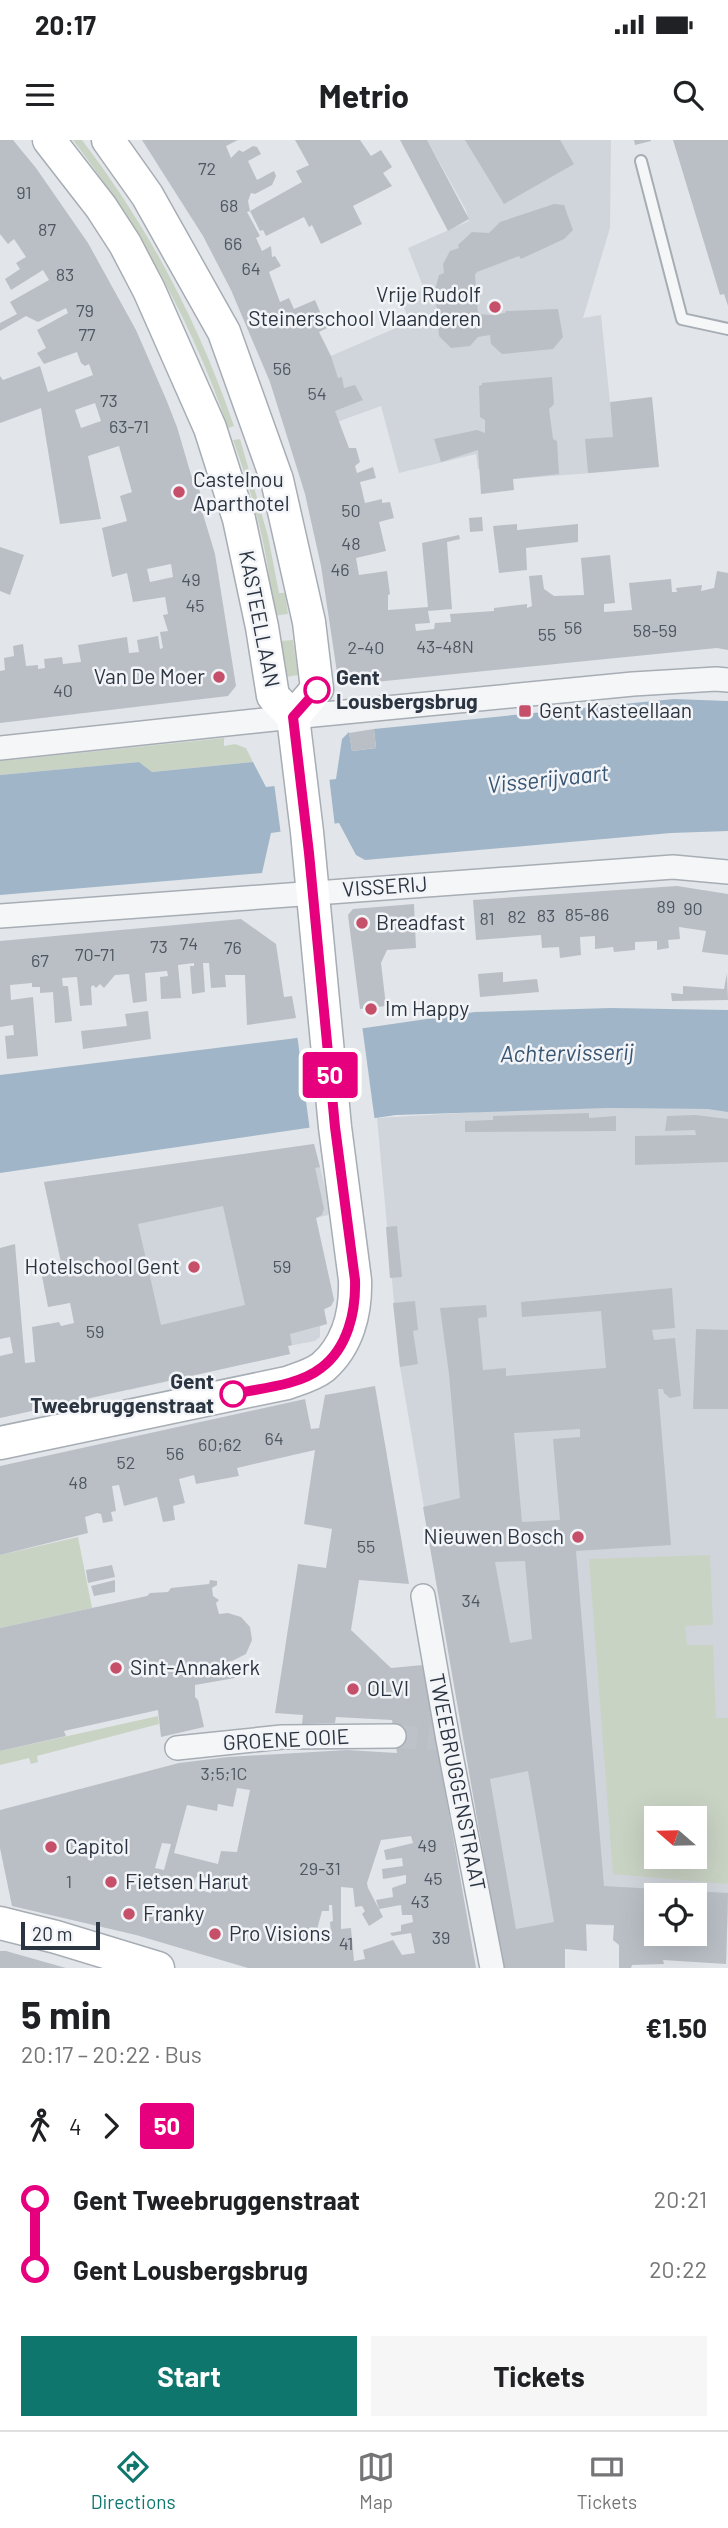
<!DOCTYPE html>
<html lang="en">
<head>
<meta charset="utf-8">
<style>
	body { margin:0; font-family:Barlow,sans-serif; background:#f6f6f6; color:#202124; height:100vh; display:flex; flex-direction:column; font-size:26px; white-space:nowrap }
	* { box-sizing:border-box; margin:0 }
	p { font-size:23px; color:#757577 }
	.icon { flex:none; width:38px; height:38px; fill:none; stroke:currentColor; stroke-width:2; stroke-linecap:round; stroke-linejoin:round }
	.map { position:relative; height:1828px; overflow:hidden }
	.panel { display:flex; flex-direction:column; background:#fff; flex:1 }
	.panel>* { flex:none }
	.badge { padding:0 14px; border-radius:5px; font-size:24px; line-height:46px }
	.needle { width:46px; rotate:290deg }
	.controls { position:absolute; left:644px; top:1666px; display:grid; gap:14px }
	.controls a { display:grid; place-items:center; width:63px; height:63px; border-radius:0px; background:#fff; box-shadow:0 7px 28px #0002; font-size:35px }
	.scale { position:absolute; left:21px; bottom:18px; width:79px; box-sizing:border-box; padding-left:7px; border:4px solid #2b3441; border-top:0; font-size:19px; line-height:24px; white-space:nowrap; color:#2b3441; -webkit-text-stroke:5px #f2f4f7; paint-order:stroke }
	.map>.badge { position:absolute; translate:-50% -50%; box-shadow:0 0 0 4px #fff }
	.legs { display:flex; align-items:center; gap:10px; height:77px; padding:0 21px; font-size:23px }
	.legs p { margin-inline-start:auto }
	.headline { display:flex; align-items:center; justify-content:space-between; height:119px; padding:0 21px }
	h1 { font-size:38px; font-weight:700; line-height:52px }
	.cta { display:flex; gap:14px; margin-top:auto; padding:14px 21px }
	.cta a { flex:1; height:80px; border-radius:0px; background:#0f766e; color:#fff; font-size:28px; font-weight:700; line-height:80px; text-align:center }
	.cta a+a { background:#f6f6f6; color:#202124 }
	ul { padding:0 21px; list-style:none }
	li { display:flex; align-items:center; gap:24px; height:70px; font-size:26px }
	li i { display:grid; place-items:center; width:10px; height:100%; margin:0 9px; background:currentColor }
	li i::after { content:''; width:18px; height:18px; margin:-9px; border:5px solid; border-radius:50%; background:#fff }
	li p { margin-inline-start:auto }
	li:first-child i { background:linear-gradient(#0000 50%,currentColor 0) }
	li:last-child i { background:linear-gradient(currentColor 50%,#0000 0) }
	.status { display:flex; justify-content:space-between; align-items:center; height:49px; padding:0 35px; background:#fff; direction:ltr }
	.status svg { height:19px; fill:currentColor }
	header { display:flex; justify-content:space-between; align-items:center; height:91px; padding:0 21px; background:#fff; font-size:32px; font-weight:700 }
	.menu { display:flex; justify-content:space-around; align-items:center; height:98px; border-top:2px solid #e0e0e0; background:#fff; font-size:19px; color:#757577 }
	.menu a { display:grid; justify-items:center; gap:4px }
	.menu .current { color:#0f766e }
	.map>svg:first-child { display:block }
</style>
</head>
<body>
<div class="status"><b>20:17</b><svg viewBox="0 0 49 12"><path d="M0 12V9h3v3zM5 12V6h3v6zM10 12V3h3v9zM15 12V0h3v12zM26 1h20v11H26zM47 4h2v5h-2z"/></svg></div>
<header><svg class="icon" aria-label="menu" viewBox="0 0 24 24"><path d="M4 6h16M4 12h16M4 18h16"/></svg>Metrio<svg class="icon" aria-label="search" viewBox="0 0 24 24"><circle cx="10" cy="10" r="6"/><path d="M15 15l6 6"/></svg></header>
<div class="map">
<svg width="728" height="1828" viewBox="0 0 728 1828">
	<rect width="100%" height="100%" fill="#e2e6ea"/>
	<!-- built -->
	<path fill="#d0d5db" fill-rule="evenodd" d="M427,0h184l-1,88 -27,90 18,-3 16,156 -104,8 -2,-12 -33,2 -2,-15 -77,19 -18,-67 -91,33 -20,-57 140,-60 -10,-24 20,-7 2,-7 -14,-36 61,-27 -3,-11z
		M609,968l98,1 21,3v794l-2,58 -96,-38 -65,-2v44h-62l-103,-601 -23,-249 137,-8zM656,1678h39v39h-39zM656,1755h39v39h-39z
		M314,1004l18,70 -16,4 18,82 -3,6 -7,4 3,14 -7,2v11l-5,4 -27,5 2,8 -161,36 -10,-48 -55,-63 -20,-97z"/>
	<!-- green -->
	<path fill="#c9d3c4" fill-rule="evenodd" d="M73,0h9c67,88 116,181 152,286l-6,2c-35,-104 -89,-201 -155,-288z
		M240,299l28,97 11,57h6l3,21 -23,3c2,-9 5,-18 5,-27 -2,-43 -22,-109 -37,-150z
		M293,500l5,35 -24,4 -6,-37z
		M224,598v8l11,-2 11,4 7,14 -101,10 -13,-10 -139,13v-14z
		M78,1397l14,71 -92,20v-73z
		M710,1415l3,70 -28,1 2,19h26l3,73h12v166l-115,-10 -24,-315zM656,1678h39v39h-39z
		M158,1576l1,8 -122,32 1,6 -7,2 -2,-6 -29,7v-14z"/>
	<!-- water -->
	<path fill="#a0b5c7" d="M674,559l54,2v130l-57,2 -306,27 -9,-5 -17,-32 -68,10 -9,40 -262,22v-120l139,-13 13,10 101,-10 13,25 70,-8 6,-40 7,-7 3,19 24,-3 -2,-19z
		M611,868l117,2v102l-21,-3 -98,-1 -213,7 -396,58v-98l289,-36 186,-27z"/>
	<!-- pier -->
	<path fill="#e2e6ea" d="M329,636l6,51 -54,8 -7,-52z
		M362,885l13,97 -65,9 -13,-97z"/>
	<!-- building -->
	<path fill="#babfc6" fill-rule="evenodd" d="M0,0h13l23,28 52,75 48,87 30,69 11,28 15,51 4,-1 6,23 -3,1 16,53 21,132 -8,10 -228,27v-52l5,-1 -1,-12 10,-2 -1,-10 10,-2 3,22 12,-1v4l7,-1 -1,-9 18,-2 1,7 18,-2 -3,-17 49,-8 2,16 10,-1 -2,-12 21,-4 2,13 3,-1 -3,-16 8,-1 -5,-16 5,-1 -3,-17 -32,5 -6,-29 -15,4 -10,-49 25,-7 -7,-25 12,-4 -13,-46 -31,10 13,63 -41,5 -19,-116 -41,15v-47l3,4 37,-14 8,26 45,-17 -4,-11 -4,2 -4,-3 -4,-11 -33,12 -7,-11 9,-5 -9,-18 31,-17 -2,-5 -28,14 -12,-6 -26,15v-8l17,-9 -7,-12 39,-22 -6,-10 -32,20 -6,-11 15,-10 -4,-6 10,-6 -12,-18 -6,5 -8,-10zM95,263l6,18 -20,7 -6,-18zM171,424l2,13 -23,5 -3,-13z
		M142,0h96l-12,6 5,12 8,-8 4,2 10,-6 4,1 4,7 -13,7 9,19 17,-9 2,5 -4,9 -17,9 -4,-1 -3,8 2,10 -3,1 13,24 -4,2 6,13 9,-5 1,11 3,-1 6,10 -12,6 11,30 9,-4 5,11 21,-9 12,28 -8,4 12,24 7,22 4,-1 2,11 11,-3 8,15 -28,11 14,37h7l4,14 -5,4 2,7 16,-6 3,11 -16,4 5,21 17,-4v4l8,-1 4,16 -15,4 7,29 -30,7 3,17 28,-4 3,23 -2,1v15l40,-3 -6,-64 37,-8 1,4 -13,3 5,67 -24,2 2,12 -15,1 1,7 18,-2 1,-6 16,-1 -1,-8 44,-3v-3l33,-4v4l5,-2 -3,-30 13,-1 2,14 10,7 30,-1 -3,-37 29,-3 5,48 -11,1v8l28,-2 -3,-27 42,-4 1,13h5l-1,-4 26,-3 -1,6 13,-3 3,-17 11,2v77l-11,-2 -372,37 -7,-6 -17,-113 -16,-72 -35,-112 -39,-92 -28,-54z
		M295,0h65l11,16 10,-6 11,17 -9,6 9,13 -39,20 9,18 -41,20 -9,-19 -3,2 -5,-10 -38,19 -3,-6 -3,1 -10,-20 52,-29 -6,-11 13,-6z
		M400,0h27l42,79 -21,12z
		M465,0h95l14,24 -70,40z
		M634,0h17v1l-16,4z
		M673,0h55v166l-4,-12 -4,1z
		M554,64l10,1 9,25 -9,9 -43,20 -2,-3 -42,16 -2,3 3,39 12,1 15,-2 1,-2 52,-2 5,28 -10,12 -51,5 -11,-10 -1,-9 -12,2 -8,9 -19,2 -12,-12 -4,-46 4,-15 5,-2 -1,-9 7,-13 9,-3 -1,-3 14,-13 17,1 11,-11z
		M552,237l2,27 -5,5 4,30 4,2 2,33 -46,5 1,11 -33,4 -3,-44 -37,12 -7,-23 43,-9 8,3v-13l-5,-3 -1,-31 3,-1v-2z
		M652,257l7,70 -71,6 -3,-34 28,-2 -3,-35z
		M482,377l1,14 -13,1 -1,-14z
		M517,384v6l61,-6v18l-52,6 1,22 -28,3 -6,-47z
		M0,407l24,8 -14,40 -10,-4z
		M374,589l2,19 -24,3 -3,-18z
		M677,746l51,8v61l-26,-3 4,-21 -27,-4 1,12 -12,1 1,8 -12,2v-9l-22,1v8l-21,2 -1,-5 -18,2v-13l-15,1 1,18 -21,3 -1,-11 -17,1 -1,-13 -65,5 -3,-40z
		M414,764l2,44 -29,2 -6,13 5,43 -26,3 -12,-94 5,-6z
		M241,779l35,25 8,53 8,-1 4,22 -49,7 -2,-50h-20l1,12 -15,1 -2,-25h-6l2,29 -13,2 -2,-28h4v-3l-16,2 3,33 -20,1 -1,-22 8,-1 -1,-5 -22,2 2,28 -14,2 -4,-29 -14,1 -11,13 -4,-4 -4,4 -3,-3 -2,2 1,18 -12,1 -3,-29 -15,1 1,8h5l4,35 -17,2 -2,-31 -13,1v-6h-8v-4l-22,2 1,15 22,-3 5,59 -31,3 -2,-23 9,-1 -1,-10 -13,2v-86z
		M503,832v10l34,-3 2,13 -59,5 -2,-23z
		M727,833l1,27 -56,1 -1,-8 12,1v-8l41,3z
		M148,871l3,28 -68,10 -2,-18 46,-5 -2,-12z
		M589,973v5l27,-2v15l-151,1v-11l28,-1v-4z
		M695,975l33,4v43l-93,3v-29l61,-1 -1,-5 -30,1 2,-15z
		M314,1004l6,23 -5,1 1,4 8,37 -2,6 -6,3 18,82 -3,6 -7,3 3,15 -37,10 2,11 -4,1 2,8 -290,64v-62l13,-3 -3,-16 -10,2v-91l15,-4 10,119 10,-1 -3,-35 27,-5 2,4 13,-3 -4,-20 -22,4 -8,-41 21,-5 -17,-79zM223,1066l22,99 -84,20 -23,-101z
		M397,1086l5,51 -12,1 -4,-51z
		M672,1148l3,40 -23,2 2,10 21,-2 6,58 -11,2 -6,-5 -1,-4h-5l13,156 -95,6 28,335 124,7 -2,71 -63,-4 1,4 -32,1 -1,3h-12v-23l-6,-5 1,-15 -28,-1 1,27 -22,-2v19h-62l-80,-461 37,-9 -11,-124 -9,-66 46,-3 1,12 -9,1 5,52 23,-2v8l100,-8 -5,-57 -79,6 -1,-15zM580,1289v8l-27,2 7,81 -38,2 -8,-89zM525,1421l7,78 -22,4 -15,-81zM528,1631l26,151 -38,7 -26,-150zM656,1755h39v39h-39z
		M415,1161l3,29 -5,1 5,33 -18,3 -7,-64z
		M696,1189l32,1v79h-35z
		M375,1246l34,198 -50,-4 -8,50 40,38 32,-3 53,303h-228l-112,-33 -124,-29 -12,-58v-38l179,-47 49,-6 119,-7 50,3 -5,-33 -56,-3 -1,6 -33,1 1,-9 -28,-2 23,-149 28,4 6,-39 -28,-5 11,-74 -78,18 2,8 -43,8 -2,-9 -15,4 6,24 -12,3 2,14 -12,2 -6,-25 -33,9 -5,-21 -7,1 4,25 -5,1 2,9 -10,2 -2,-9 -4,-1 -12,4 3,16 -88,22v-89l305,-67 6,30 8,-1 6,-33zM237,1648l13,2 -13,62 -16,-1 -3,13 -44,-11 13,-48 30,6 1,-7 15,3zM411,1696l2,7 -29,7 2,10 16,-2 1,8 -21,3 1,10 23,-4v8l-14,5 1,9 -17,3 3,9 22,-4 1,10h10l1,7 -12,3v6l-11,2 2,3 19,-3 4,20 -13,2 -9,-15 -30,10 2,9 -11,2 -3,-33 -10,1v-42l12,1 2,19 7,-1 3,5 -3,3 7,12 14,-9 -4,-8 -11,-21 -1,-5 14,-43zM162,1703l9,1 -7,26 -9,-2zM202,1735l12,9 -3,9 -18,-5 3,-11h6zM329,1765h3l1,16 -3,1 1,13 -5,-1 -1,5 -10,-2 7,-26h7z
		M112,1425l3,12 -27,6 -2,-13z
		M115,1440v12l-21,4 -3,-10z
		M210,1440l7,1v4l-5,3 1,8 6,4 -3,3 3,11 9,-1 13,4 9,10 2,13 -6,14 -16,8 5,16 -40,7v12l3,3 6,27 -43,10 -3,-27 -94,21 2,5 -66,15v-123l147,-32 3,-3 18,-1 3,-4 38,-4z
		M0,1811h6l60,17h-66z"/>
	<g fill="none" stroke-linecap="round" stroke-linejoin="round">
		<!-- street-tunnel -->
		<path stroke="#bdc2c8" stroke-width="23" stroke-dasharray="23 11" stroke-linecap="butt" d="M394,1596l54,4"/>
		<defs>
			<path id="lane" d="M641,21l41,158 46,10"/>
			<path id="street" d="M0,608l293,-31 340,-33 83,-5 12,1
				M0,776l673,-49 55,5
				M423,1456l25,144 44,228
				M177,1608l105,-11 112,-1"/>
			<path id="secondary" d="M49,0l52,67 24,37 24,46 61,138 29,91 23,108 11,69 20,21
				M108,0l39,55 77,137 53,148 32,142 8,67 -24,28
				M0,1303l287,-60c11,-4 26,-8 36,-16 25,-22 33,-55 32,-87l-20,-153 -28,-295 -14,-115
				M0,1783l56,14 102,31"/>
		</defs>
		<!-- lane casing -->
		<use href="#lane" stroke="#a7adb4" stroke-width="14"/>
		<!-- street casing -->
		<use href="#street" stroke="#a7adb4" stroke-width="26"/>
		<!-- secondary casing -->
		<use href="#secondary" stroke="#a7adb4" stroke-width="35"/>
		<!-- lane -->
		<use href="#lane" stroke="#f5f6f8" stroke-width="10"/>
		<!-- street -->
		<use href="#street" stroke="#f5f6f8" stroke-width="23"/>
		<!-- secondary -->
		<use href="#secondary" stroke="#fff" stroke-width="32"/>
	</g>
	<g fill="none" stroke-linecap="round" stroke-linejoin="round">
		<defs>
			<path id="line-1" d="M233,1254c28,-6 65,-8 88,-26 27,-20 35,-57 34,-88l-20,-153 -26,-274 -16,-136 24,-27"/>
		</defs>
		<!-- line-1 casing -->
		<use href="#line-1" stroke="#fff" stroke-width="16"/>
		<!-- line-1 -->
		<use href="#line-1" stroke="#e6007e" stroke-width="10"/>
	</g>
	<!-- markers -->
	<g fill="#c65069" stroke="#f2f4f7" stroke-width="2.5">
		<circle cx="495" cy="167" r="7"/>
		<circle cx="179" cy="352" r="7"/>
		<circle cx="219" cy="537" r="7"/>
		<rect x="518" y="564" width="14" height="14" rx="3.5"/>
		<circle cx="362" cy="783" r="7"/>
		<circle cx="371" cy="869" r="7"/>
		<circle cx="194" cy="1127" r="7"/>
		<circle cx="578" cy="1397" r="7"/>
		<circle cx="116" cy="1528" r="7"/>
		<circle cx="353" cy="1549" r="7"/>
		<circle cx="51" cy="1707" r="7"/>
		<circle cx="111" cy="1742" r="7"/>
		<circle cx="129" cy="1774" r="7"/>
		<circle cx="215" cy="1794" r="7"/>
	</g>
	<g fill="#fff" stroke="#e6007e" stroke-width="3.5">
		<circle cx="317" cy="550" r="12"/>
		<circle cx="233" cy="1254" r="12"/>
	</g>
	<g text-anchor="middle" stroke-width="5" stroke-linejoin="round" paint-order="stroke">
		<!-- number labels -->
		<g font-size="18" fill="#4f5762">
			<text x="207" y="35">72</text>
			<text x="24" y="59">91</text>
			<text x="229" y="72">68</text>
			<text x="47" y="96">87</text>
			<text x="233" y="110">66</text>
			<text x="251" y="135">64</text>
			<text x="65" y="141">83</text>
			<text x="85" y="177">79</text>
			<text x="87" y="201">77</text>
			<text x="282" y="235">56</text>
			<text x="317" y="260">54</text>
			<text x="109" y="267">73</text>
			<text x="129" y="293">63-71</text>
			<text x="351" y="377">50</text>
			<text x="351" y="410">48</text>
			<text x="340" y="436">46</text>
			<text x="191" y="446">49</text>
			<text x="195" y="472">45</text>
			<text x="573" y="494">56</text>
			<text x="655" y="497">58-59</text>
			<text x="547" y="501">55</text>
			<text x="445" y="513">43-48N</text>
			<text x="366" y="514">2-40</text>
			<text x="63" y="557">40</text>
			<text x="666" y="773">89</text>
			<text x="693" y="775">90</text>
			<text x="587" y="781">85-86</text>
			<text x="546" y="782">83</text>
			<text x="517" y="783">82</text>
			<text x="487" y="785">81</text>
			<text x="189" y="810">74</text>
			<text x="159" y="813">73</text>
			<text x="233" y="814">76</text>
			<text x="95" y="821">70-71</text>
			<text x="40" y="827">67</text>
			<text x="282" y="1133">59</text>
			<text x="95" y="1198">59</text>
			<text x="274" y="1305">64</text>
			<text x="220" y="1311">60;62</text>
			<text x="175" y="1320">56</text>
			<text x="126" y="1329">52</text>
			<text x="78" y="1349">48</text>
			<text x="366" y="1413">55</text>
			<text x="471" y="1467">34</text>
			<text x="224" y="1640">3;5;1C</text>
			<text x="427" y="1712">49</text>
			<text x="320" y="1735">29-31</text>
			<text x="433" y="1745">45</text>
			<text x="69" y="1748">1</text>
			<text x="420" y="1768">43</text>
			<text x="441" y="1804">39</text>
			<text x="346" y="1810">41</text>
		</g>
		<!-- poi labels -->
		<g font-size="21" fill="#2b3441" stroke="#f2f4f7" text-anchor="start">
			<text x="481" y="162" text-anchor="end">Vrije Rudolf<tspan x="481" dy="24">Steinerschool Vlaanderen</tspan></text>
			<text x="193" y="347">Castelnou<tspan x="193" dy="24">Aparthotel</tspan></text>
			<text x="205" y="544" text-anchor="end">Van De Moer</text>
			<text x="539" y="578">Gent Kasteellaan</text>
			<text x="376" y="790">Breadfast</text>
			<text x="385" y="876">Im Happy</text>
			<text x="180" y="1134" text-anchor="end">Hotelschool Gent</text>
			<text x="564" y="1404" text-anchor="end">Nieuwen Bosch</text>
			<text x="130" y="1535">Sint-Annakerk</text>
			<text x="367" y="1556">OLVI</text>
			<text x="65" y="1714">Capitol</text>
			<text x="125" y="1749">Fietsen Harut</text>
			<text x="143" y="1781">Franky</text>
			<text x="229" y="1801">Pro Visions</text>
		</g>
		<!-- street labels -->
		<g font-size="21" fill="#2b3441" stroke="#f2f4f7">
			<text transform="translate(259 479) rotate(79)" y="7">KASTEELLAAN</text>
			<text transform="translate(385 747) rotate(-4)" y="7">VISSERIJ</text>
			<text transform="translate(286 1600) rotate(-3)" y="7">GROENE OOIE</text>
			<text transform="translate(457 1642) rotate(79)" y="7">TWEEBRUGGENSTRAAT</text>
		</g>
		<!-- stop labels -->
		<g font-size="21" font-weight="bold" fill="#2b3441" stroke="#f2f4f7" text-anchor="start">
			<text x="336" y="545">Gent<tspan x="336" dy="24">Lousbergsbrug</tspan></text>
			<text x="214" y="1249" text-anchor="end">Gent<tspan x="214" dy="24">Tweebruggenstraat</tspan></text>
		</g>
		<!-- water labels -->
		<g font-size="23" font-style="italic" fill="#385572" stroke="#f2f4f7">
			<text transform="translate(548 639) rotate(-6)" y="8">Visserijvaart</text>
			<text transform="translate(567 913) rotate(-1)" y="8">Achtervisserij</text>
		</g>
	</g>
</svg>
<div class="controls">
<a><svg class="needle" viewBox="-14 -14 28 28"><path d="M0-13l5 13h-10z" fill="#e53935"/><path d="M0 13l5-13h-10z" fill="#757577"/></svg></a>
<a><svg class="icon" aria-label="locate" viewBox="0 0 24 24"><circle cx="12" cy="12" r="6"/><path d="M12 2v4M12 18v4M2 12h4M18 12h4"/></svg></a>
</div>
<div class="scale">20 m</div>
<b class="badge" style="left:330px;top:935px;background:#e6007e;color:#fff">50</b>
</div>
<section class="panel">
<div class="headline"><div><h1>5 min</h1><p>20:17 – 20:22 · Bus</p></div><b>€1.50</b></div>
<div class="legs"><svg class="icon" aria-label="walk" viewBox="0 0 24 24"><circle cx="13" cy="4" r="2"/><path d="M13 8l-2 6 4 7M11 14l-3 7M7 12l3-4h3l4 4"/></svg>4<svg class="icon" aria-label="forward" viewBox="0 0 24 24"><path d="M9 5l7 7-7 7"/></svg><b class="badge" style="background:#e6007e;color:#fff">50</b></div>
<ul>
<li><i style="color:#e6007e"></i><b>Gent Tweebruggenstraat</b><p>20:21</p></li>
<li><i style="color:#e6007e"></i><b>Gent Lousbergsbrug</b><p>20:22</p></li>
</ul>
<div class="cta"><a>Start</a><a>Tickets</a></div>
</section>
<nav class="menu">
<a class="current"><svg class="icon" aria-label="directions" viewBox="0 0 24 24"><path d="M12 3l9 9-9 9-9-9zM9 14v-3h6M13 9l2 2-2 2"/></svg>Directions</a>
<a><svg class="icon" aria-label="map" viewBox="0 0 24 24"><path d="M3 6l6-2 6 2 6-2v14l-6 2-6-2-6 2zM9 4v14M15 6v14"/></svg>Map</a>
<a><svg class="icon" aria-label="tickets" viewBox="0 0 24 24"><path d="M3 7h18v10H3zM15 7v10"/></svg>Tickets</a>
</nav>
</body>
</html>
